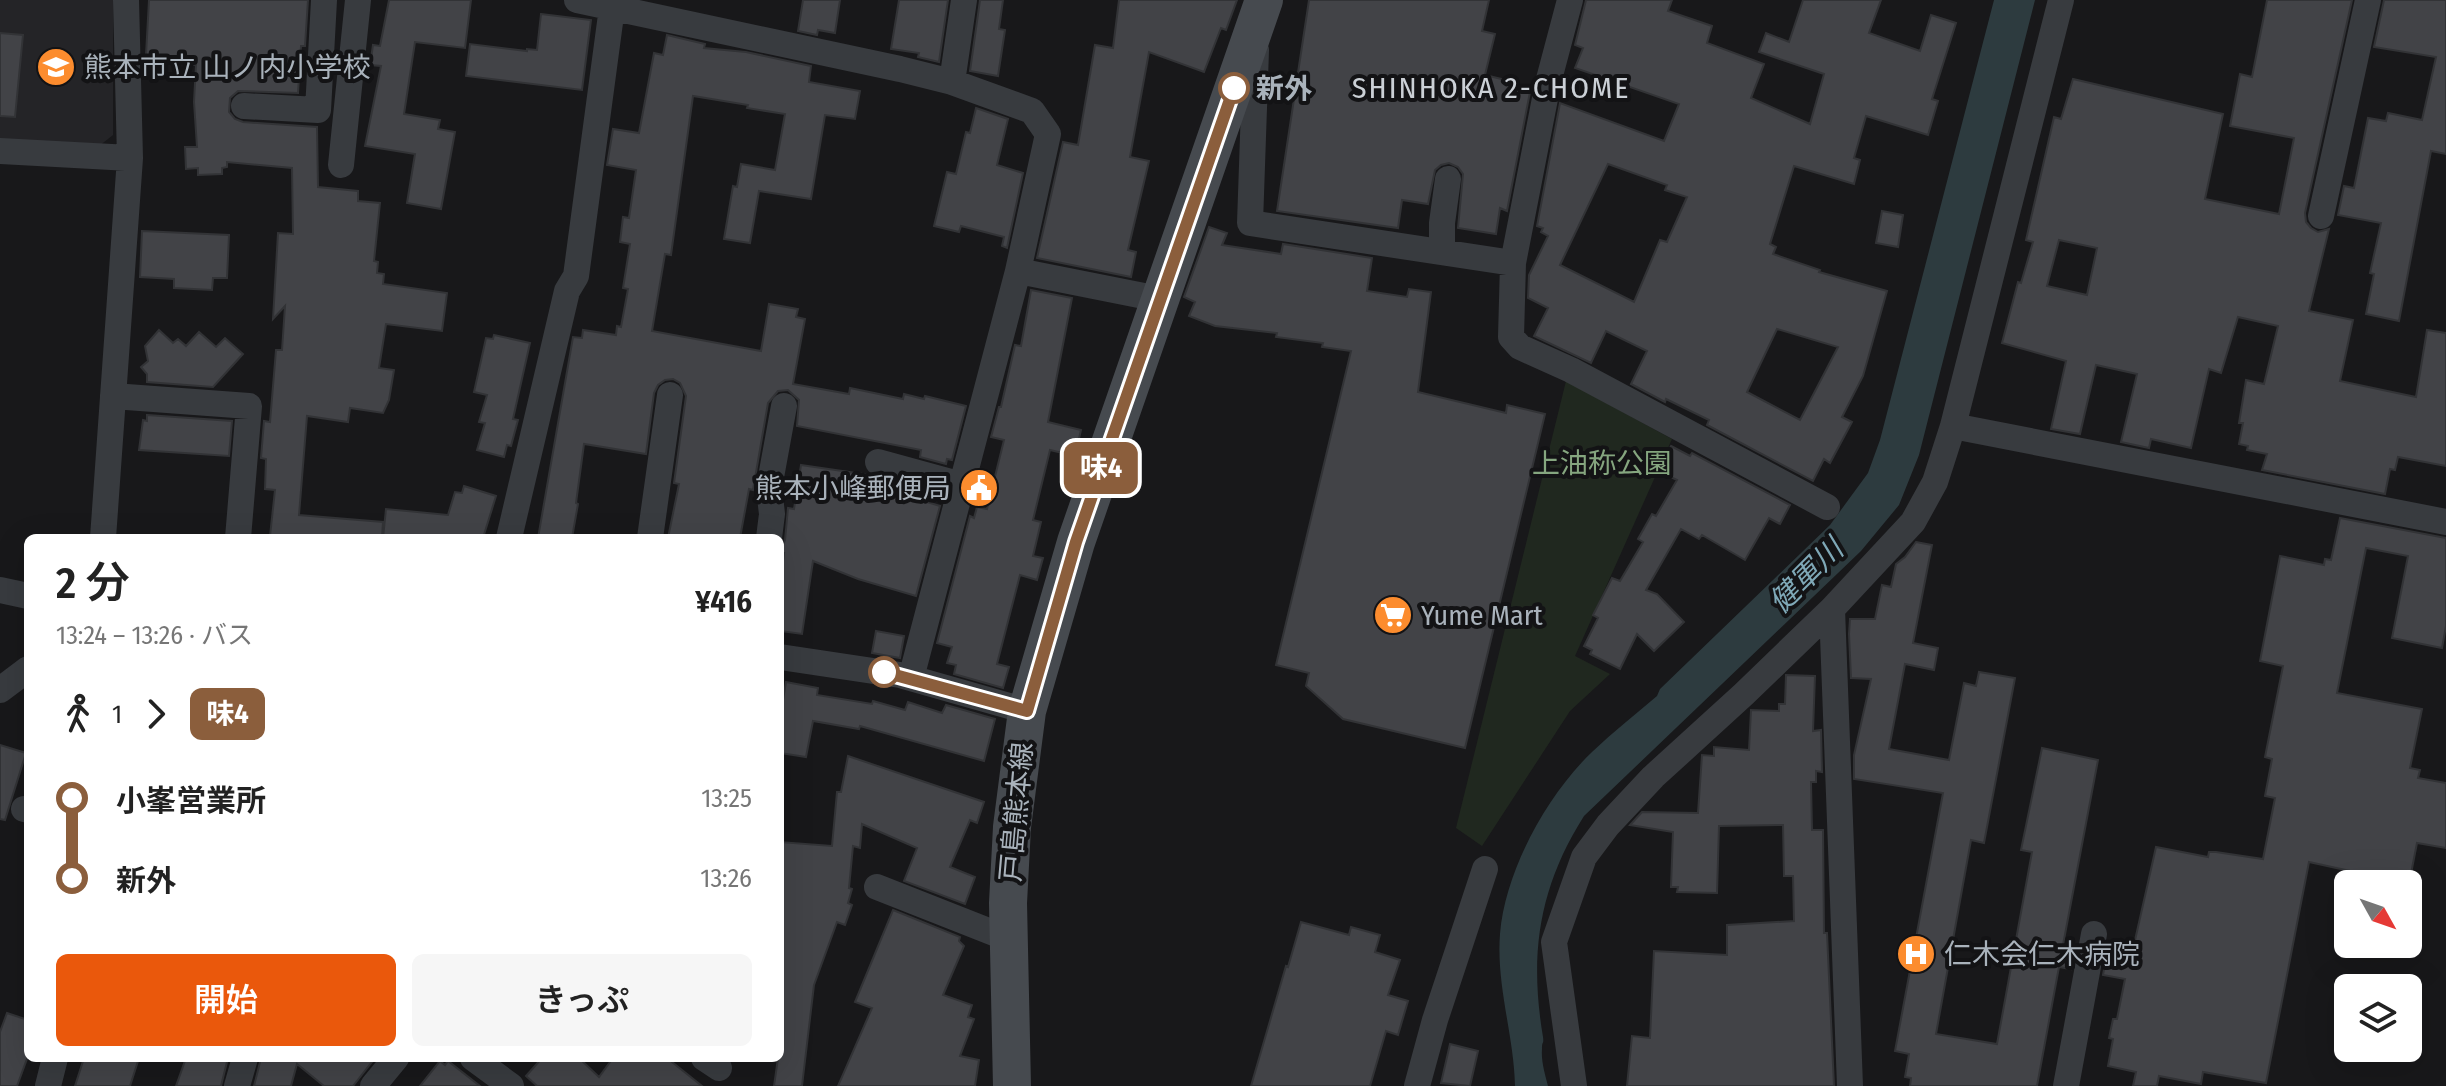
<!DOCTYPE html>
<html lang="ja">
<head>
<meta charset="utf-8">
<style>
	body { margin:0; font-family:"Fira Sans Condensed","Noto Sans JP",sans-serif; background:#f6f6f6; color:#222; height:100vh; display:flex; flex-direction:column; font-size:30px; white-space:nowrap }
	* { box-sizing:border-box; margin:0 }
	p { font-size:26px; color:#767676 }
	.icon { flex:none; width:44px; height:44px; fill:none; stroke:currentColor; stroke-width:2; stroke-linecap:round; stroke-linejoin:round }
	.map { position:relative; flex:1; overflow:hidden }
	.panel { position:absolute; left:24px; top:534px; width:760px; height:528px; display:flex; flex-direction:column; background:#fff; border-radius:12px; box-shadow:0 8px 32px #0002 }
	.panel>* { flex:none }
	.badge { padding:0 16px; border-radius:12px; font-size:28px; line-height:52px }
	.needle { width:52px; rotate:130deg }
	.tools { position:absolute; left:2334px; top:870px; display:grid; gap:16px }
	.tools a { display:grid; place-items:center; width:88px; height:88px; border-radius:12px; background:#fff; box-shadow:0 8px 32px #0002; font-size:40px }
	.map>.badge { position:absolute; translate:-50% -50%; box-shadow:0 0 0 4px #fff }
	.legs { display:flex; align-items:center; gap:12px; height:88px; padding:0 32px; font-size:26px }
	.legs p { margin-inline-start:auto }
	.head { display:flex; align-items:center; justify-content:space-between; height:136px; padding:0 32px }
	h1 { font-size:44px; font-weight:600; line-height:60px }
	.action { display:flex; gap:16px; margin-top:auto; padding:16px 32px }
	.action a { flex:1; height:92px; border-radius:12px; background:#ea580c; color:#fff; font-size:32px; font-weight:600; line-height:92px; text-align:center }
	.action a+a { background:#f6f6f6; color:#222 }
	ul { padding:0 32px; list-style:none }
	li { display:flex; align-items:center; gap:28px; height:80px; font-size:30px }
	li i { display:grid; place-items:center; width:12px; height:100%; margin:0 10px; background:currentColor }
	li i::after { content:''; width:20px; height:20px; margin:-10px; border:6px solid; border-radius:50%; background:#fff }
	li p { margin-inline-start:auto }
	li:first-child i { background:linear-gradient(#0000 50%,currentColor 0) }
	li:last-child i { background:linear-gradient(currentColor 50%,#0000 0) }
	.map>svg:first-child { display:block }
</style>
</head>
<body>
<div class="map">
<svg width="2446" height="1086" viewBox="0 0 2446 1086">
	<rect width="100%" height="100%" fill="#18181a"/>
	<!-- built -->
	<path fill="#242427" d="M0,0h113v135l-14,11 -99,-7z"/>
	<!-- green -->
	<path fill="#20281f" d="M1566,381l106,58 -97,217 35,18 -40,37 -88,135 -26,-18z"/>
	<!-- water -->
	<path fill="#2d3b3f" d="M1994,0h41l-116,455 -20,50 -38,46 -277,265c-45,71 -55,138 -41,221 1,8 -1,3 -1,12 -1,12 3,25 6,37h-33c-1,-50 -19,-101 -15,-152 5,-63 47,-139 92,-182 21,-20 44,-38 65,-56l3,-7 170,-164 38,-52 12,-33z"/>
	<!-- building -->
	<path fill="#424347" stroke="#323336" stroke-width="2" fill-rule="evenodd" d="M149,0h159l-3,46h-4l-3,47 -60,-2 -8,7 -1,14 6,7 8,3 74,5 1,60 40,4v10l22,2 -6,58 4,1 -1,11 7,1 -1,10 64,9 -5,38 -56,-7 -7,44 15,2 -5,30 -6,13 -33,-5 -2,14 -41,-6 -8,99 84,7 -1,16 -112,-2 5,-46 -10,-1 1,-30 -5,-1 3,-37 6,1 6,-72h6l3,-44 -12,13 5,-86 15,1 -1,-66 -65,-6v5l-5,1v6l-24,1v-7l-12,1 -1,-22h12l-3,-45 2,-37 -45,-4 1,-5 -6,-1z
		M389,0h82l-6,48 -50,-6 -11,72 36,6 -2,9 17,3 -14,77 -34,-6 8,-49 -50,-8 16,-80 -11,-1 3,-20 7,1z
		M803,0h37l-5,33 -17,-3 -1,5 -19,-4z
		M899,0h49l-9,62 -21,-5 1,-4 -28,-4z
		M980,0h23l-4,29 6,1 -7,46 -28,-5z
		M1119,0h118l-11,30 -5,-2 -17,44 -55,-20 -19,105 19,4 -21,89 8,2 -5,25 -94,-19 26,-116 15,3 17,-100 18,3z
		M1309,0h180l-7,31 13,3 -10,41 33,8 -2,5 14,4 -23,119 -7,-3 -4,26 -38,-6 5,-54 -5,-7 -9,-4 -8,2 -6,5 -7,34 -26,-4 -4,28 -121,-17z
		M1586,0h86l-4,11 44,15 -5,17 57,21 -13,34 59,26 14,-50 -65,-22 7,-19 23,9 14,-42h78l-12,33 51,18 11,-36 25,8 -24,76 6,2 -10,34 -62,-19 -12,42 6,2 -6,24 -60,-18 -24,78 6,3 -3,7 47,16 -1,2 68,19 -24,85 -21,41 10,5 -22,41 -6,-4 -11,22 -106,-56 2,-5 -43,-21 -1,3 -34,-18 16,-33 -41,-20 -15,32 -57,-27 14,-28 -20,-10 1,-23 19,-39 -7,-4 2,-4 -6,-2 23,-123 104,38 15,-37 -104,-36 8,-20 -8,-3zM1608,164l59,21 -2,5 22,7 -20,45 -7,-2 -26,62 -74,-37zM1777,329l61,18 -38,73 -53,-28z
		M2267,0h85l-47,213 1,9 5,6 7,4 11,-3 -20,82 44,9 -13,61 76,16 11,-67 19,3v133l-48,-9 -3,13 -5,-1 -5,25 -123,-24 5,-16 -20,-4 1,-4 -9,-2 4,-21h-4l7,-43 18,4 14,-58 -40,-9 -17,56 -12,-4 -18,79 -40,-9 -2,9 -28,-6 16,-68 -41,-9 -16,69 -29,-5 15,-68 -64,-18 16,-61 3,1 12,-41 -7,-2 28,-123 7,2 12,-40 150,35 -18,85 74,15 15,-76 -64,-12 10,-52 12,3zM2059,240l38,8 -10,47 -40,-9z
		M2384,0h62v154l-15,-3 -32,170 -33,-7 8,-40 -4,-1 11,-50 -43,-8 6,-29 10,2 14,-70 18,3 2,-8 34,7 14,-63 -62,-10z
		M541,14l50,6 -9,70 -116,-14 4,-32 57,7v-2l10,1z
		M0,33l23,2 -8,82 -15,-1z
		M667,35l38,9 -1,4 42,4 65,14 -2,16 51,9 -5,28 -30,-4 -14,84 -52,-8 -9,52 -26,-4 9,-53 4,1 4,-23 34,6 10,-56 -38,-6 1,-3 -55,-9 -22,159 -6,-1 -13,77 109,20 8,-47 29,5 -2,8 9,2 -12,65 56,10 1,-6 53,11 1,-5 20,5 1,-3 41,10 -14,54 -5,-1 -1,5 -26,-7 1,-7 -124,-24 2,-26 -11,-10 -10,1 -10,12 -15,87 -4,-1 -9,49h-72l11,-54 -5,-1 12,-87 -6,-13 -7,-4 -8,1 -7,5 -4,8 -8,61 -62,-10 -8,59 2,1 -6,34h-34l35,-201 9,1 1,-8 33,5 1,-9 4,1 7,-38 -5,-1 7,-44 -10,-2 3,-25 6,1 7,-48 -29,-5 6,-36 26,4 15,-80 9,2z
		M976,108l32,11 -11,46 26,8 -16,75 -5,-2 2,-9 -43,-11 -2,6 -25,-6 13,-54 9,2 10,-42 4,1z
		M1882,211l21,4 -5,32 -22,-4z
		M1209,227l18,6 -5,12 59,9 2,-10 89,14 -5,33 40,6 2,-8 22,3 -13,100 88,21 1,-8 38,9 -80,334 -122,-29 -37,-33 3,-13 -33,-8 75,-314 -29,-4 1,-4 -47,-6 1,-4 -62,-7 -26,-10 6,-14 -11,-5z
		M142,231l87,4 -2,43h-14l-1,12 -38,-2v-9l-34,-2z
		M1031,290l41,8 -24,124 33,8 -6,26 -25,-6 -17,70 8,2 -8,34 10,2 -6,22 -17,-5 -23,89 12,3 -6,21 -49,-14 2,-9 -9,-2 5,-16 -15,-4 33,-127 4,2 3,-11 10,2 17,-69 -13,-3 8,-30h2l14,-62 6,1z
		M159,330l14,13 5,-4 8,7 13,-14 17,15 9,-9 18,16 -30,33 -66,-5v-8l-6,-7 7,-6 -3,-15z
		M494,335l36,8 -17,76 5,1 -7,26 -4,-1 -3,12 -27,-7 8,-27 -6,-1 8,-27 -13,-3 12,-54 7,1z
		M147,415l85,6 -3,35 -90,-6 4,-30 4,1z
		M1671,446l19,10 2,-3 98,52 -10,19 -11,-6 -24,42 -43,-25 -3,4 -18,-10 -35,61 11,4 27,28 -30,29 -17,-17 -17,35 -30,-15 2,-4 -8,-4 14,-28 -5,-3 19,-37 8,3 23,-39 -5,-3 14,-25 4,2 21,-36 -19,-9z
		M801,465l69,10 41,13 -3,8 32,10 -24,90 -58,-17 -45,-18 -11,73 -22,-3v-48l4,-30h-4l5,-13 3,-32 6,1z
		M464,486l32,10 -13,42h-100l3,-29 62,6 7,-23 7,1z
		M2340,518l106,20v88l-4,22 -50,-10 16,-82 -42,-8 -29,145 85,16 -12,59 10,2 -2,8 28,5v65l-29,-5 -8,41 -100,-22 -43,221 -63,-11 -2,12 -42,-8 -2,10h-24l3,-14 -28,-6 5,-27 -4,-1 4,-19h4l8,-40 -22,-4 4,-22 24,5 25,-111 52,10 1,-5h7l47,7 12,-61 -10,-2 7,-37 -7,-2 18,-91 -23,-5 20,-105 44,9 1,-6 6,1z
		M1916,542l16,3 -19,98 25,5 -4,22 -29,-6 -16,85 60,11 15,-77 12,3 3,-14 36,6 -31,165 -13,-3 -35,194 61,10 35,-192 -11,-2 21,-102 56,12 -35,185 12,2 -4,22 -12,-2 -22,119h-127l1,-8 -6,-1 4,-23 -14,-3 48,-258 -89,-14v-24l17,-76 -20,-1 -2,-44 1,-15h25l7,-34 9,2 5,-23 9,-7z
		M876,631l28,5 -4,22 -28,-5z
		M1786,675l29,1 -2,55 8,-1 1,42 -6,-1v11h-5l1,48h11l1,103h3l7,153h-207l5,-50 18,2 4,-87 73,4v-30l67,-4 -1,-45h-9l-1,-51 -64,1 -2,67 -40,-1 1,-5h-7l2,-55 -43,-7 12,-13 56,1 4,-58 12,1v-9l35,3 2,-40 28,1v-7h6z
		M786,682l32,6 -1,7 55,9 1,-3 32,9 3,-8 34,11 4,-8 49,14 -11,42 -124,-35 -1,3 -46,-8 -7,36 -26,-4v-36z
		M0,745l26,8 -21,67 -5,-1z
		M848,756l136,46 -7,21 -7,-3 -20,47 25,10 -10,27 -61,-23 13,-33 -55,-24 -2,24 -7,-2 -4,42 3,1 -4,14 4,2 -7,20 -8,-3 -23,63 -12,101h-28l4,-28h2v-216l52,4 5,-54h4z
		M893,910l67,27 -1,4 5,5 -21,49 29,10 -4,12 6,2 -14,37 19,4 -4,26h-137l34,-78 -17,-6z
		M1301,922l48,13 2,-8 29,8 -5,17 25,8 -12,35 20,6 -10,34 -12,-4 -16,55h-119l35,-120 2,1z
		M7,1013l21,7v36l-11,30h-17v-54z
		M1450,1044l28,7 -8,35 -29,-3z
		M84,1058h55l-9,28h-55z
		M186,1058h42l-7,28h-45z
		M261,1058h114l-22,28h-29l-27,-22 -6,22h-37z
		M542,1058h37l20,19 14,-19h54l35,28h-165l-11,-10z
		M440,1061l5,4 3,-4 32,25h-60z"/>
	<g fill="none" stroke-linecap="round" stroke-linejoin="round">
		<!-- street -->
		<path stroke="#383b3f" stroke-width="26" d="M577,0l323,69 52,13 80,29 16,23 -30,137
			M1256,50l-6,173 263,40 35,-180 22,-83
			M952,82l12,-82
			M244,106l74,4 6,-110
			M0,151l130,7
			M341,165l17,-165
			M2321,216l47,-216
			M1442,251v-28l6,-44
			M1513,263l-2,74 9,10 51,23 256,137
			M113,396l136,10 -11,132
			M1953,426l493,96
			M878,462l84,23
			M103,538l27,-380 -4,-158
			M509,538l58,-247 9,-15 37,-276
			M650,538l20,-143
			M769,538l3,-24 -3,-26 15,-82
			M0,590l28,6
			M1832,609l18,477
			M780,657l120,18 127,36
			M911,678l107,-407 141,28
			M0,690l28,-21
			M24,809l4,1
			M877,887l132,52
			M473,1058l38,28
			M704,1058l15,10
			M48,1086l7,-28
			M237,1086l8,-28
			M373,1086l23,-28
			M1417,1086l18,-66 50,-151
			M1574,1086l-20,-144 30,-85 24,-32 45,-48 91,-83 88,-85 81,-87 22,-40 18,-56 108,-426
			M2066,1086l28,-152"/>
		<!-- secondary -->
		<path stroke="#464a4f" stroke-width="38" d="M1012,1086l-4,-183 4,-76 15,-116 49,-169 188,-542"/>
	</g>
	<g fill="none" stroke-linecap="round" stroke-linejoin="round">
		<defs>
			<path id="line-1" d="M884,672l143,39 49,-169 158,-454"/>
		</defs>
		<!-- line-1 casing -->
		<use href="#line-1" stroke="#fff" stroke-width="18"/>
		<!-- line-1 -->
		<use href="#line-1" stroke="#8b5e3c" stroke-width="12"/>
	</g>
	<!-- icons -->
	<defs>
		<symbol id="school-disc" viewBox="-11 -11 22 22"><circle r="9.5" fill="#fc8c2e" stroke="#131315"/><path d="M0-5L7-2L0 1L-7-2ZM-4 1L0 2.5L4 1V4Q0 6-4 4Z" fill="#fff"/></symbol>
		<symbol id="civic-disc" viewBox="-11 -11 22 22"><circle r="9.5" fill="#fc8c2e" stroke="#131315"/><path d="M-.6-6.5H3V-4.5H.6V-3L4-1V1h2V6H-6V1h2V-1L-.6-3ZM-1.2 2.5V6h2.4V2.5Z" fill="#fff"/></symbol>
		<symbol id="supermarket-disc" viewBox="-11 -11 22 22"><circle r="9.5" fill="#fc8c2e" stroke="#131315"/><path d="M-6-5.5h2.5l.6 2H6L4.5 2H-2.5L-4.4-4H-6ZM-1.5 3.2a1.3 1.3 0 1 0 .1 0ZM3 3.2a1.3 1.3 0 1 0 .1 0Z" fill="#fff"/></symbol>
		<symbol id="hospital-disc" viewBox="-11 -11 22 22"><circle r="9.5" fill="#fc8c2e" stroke="#131315"/><path d="M-5-5h3v3.5h4V-5h3V5h-3V1.5h-4V5h-3Z" fill="#fff"/></symbol>
	</defs>
	<g fill-rule="evenodd">
		<use href="#school-disc" x="34" y="45" width="44" height="44"/>
		<use href="#civic-disc" x="957" y="466" width="44" height="44"/>
		<use href="#supermarket-disc" x="1371" y="593" width="44" height="44"/>
		<use href="#hospital-disc" x="1894" y="932" width="44" height="44"/>
	</g>
	<!-- markers -->
	<g fill="#fff" stroke="#8b5e3c" stroke-width="4">
		<circle cx="1234" cy="88" r="14"/>
		<circle cx="884" cy="672" r="14"/>
	</g>
	<g text-anchor="middle" stroke-width="8" stroke-linejoin="round" paint-order="stroke">
		<!-- poi labels -->
		<g font-size="28" fill="#a9b2bb" stroke="#131315" text-anchor="start">
			<text x="84" y="77">熊本市立 山ノ内小学校</text>
			<text x="951" y="498" text-anchor="end">熊本小峰郵便局</text>
			<text x="1421" y="625">Yume Mart</text>
			<text x="1944" y="964">仁木会仁木病院</text>
		</g>
		<!-- stop labels -->
		<g font-size="28" font-weight="bold" fill="#a9b2bb" stroke="#131315" text-anchor="start">
			<text x="1256" y="98">新外</text>
		</g>
		<!-- park labels -->
		<g font-size="28" fill="#85a67f" stroke="#131315">
			<text x="1602" y="473">上油称公園</text>
		</g>
		<!-- street labels -->
		<g font-size="28" fill="#a9b2bb" stroke="#131315">
			<text transform="translate(1016 812) rotate(-85)" y="10">戸島熊本線</text>
		</g>
		<!-- neighbourhood labels -->
		<g font-size="30" letter-spacing="2" fill="#cbd0d6" stroke="#131315">
			<text x="1491" y="98">SHINHOKA 2-CHOME</text>
		</g>
		<!-- water labels -->
		<g font-size="30" font-style="italic" fill="#7fa8b7" stroke="#131315">
			<text transform="translate(1806 576) rotate(-45)" y="10">健軍川</text>
		</g>
	</g>
</svg>
<div class="tools">
<a><svg class="needle" viewBox="-14 -14 28 28"><path d="M0-13l5 13h-10z" fill="#e53935"/><path d="M0 13l5-13h-10z" fill="#767676"/></svg></a>
<a><svg class="icon" aria-label="layers" viewBox="0 0 24 24"><path d="M12 4l9 5-9 5-9-5zM3 14l9 5 9-5"/></svg></a>
</div>
<b class="badge" style="left:1101px;top:468px;background:#8b5e3c;color:#fff">味4</b>
<section class="panel">
<div class="head"><div><h1>2 分</h1><p>13:24 – 13:26 · バス</p></div><b>¥416</b></div>
<div class="legs"><svg class="icon" aria-label="walk" viewBox="0 0 24 24"><circle cx="13" cy="4" r="2"/><path d="M13 8l-2 6 4 7M11 14l-3 7M7 12l3-4h3l4 4"/></svg>1<svg class="icon" aria-label="forward" viewBox="0 0 24 24"><path d="M9 5l7 7-7 7"/></svg><b class="badge" style="background:#8b5e3c;color:#fff">味4</b></div>
<ul>
<li><i style="color:#8b5e3c"></i><b>小峯営業所</b><p>13:25</p></li>
<li><i style="color:#8b5e3c"></i><b>新外</b><p>13:26</p></li>
</ul>
<div class="action"><a>開始</a><a>きっぷ</a></div>
</section>
</div>
</body>
</html>
